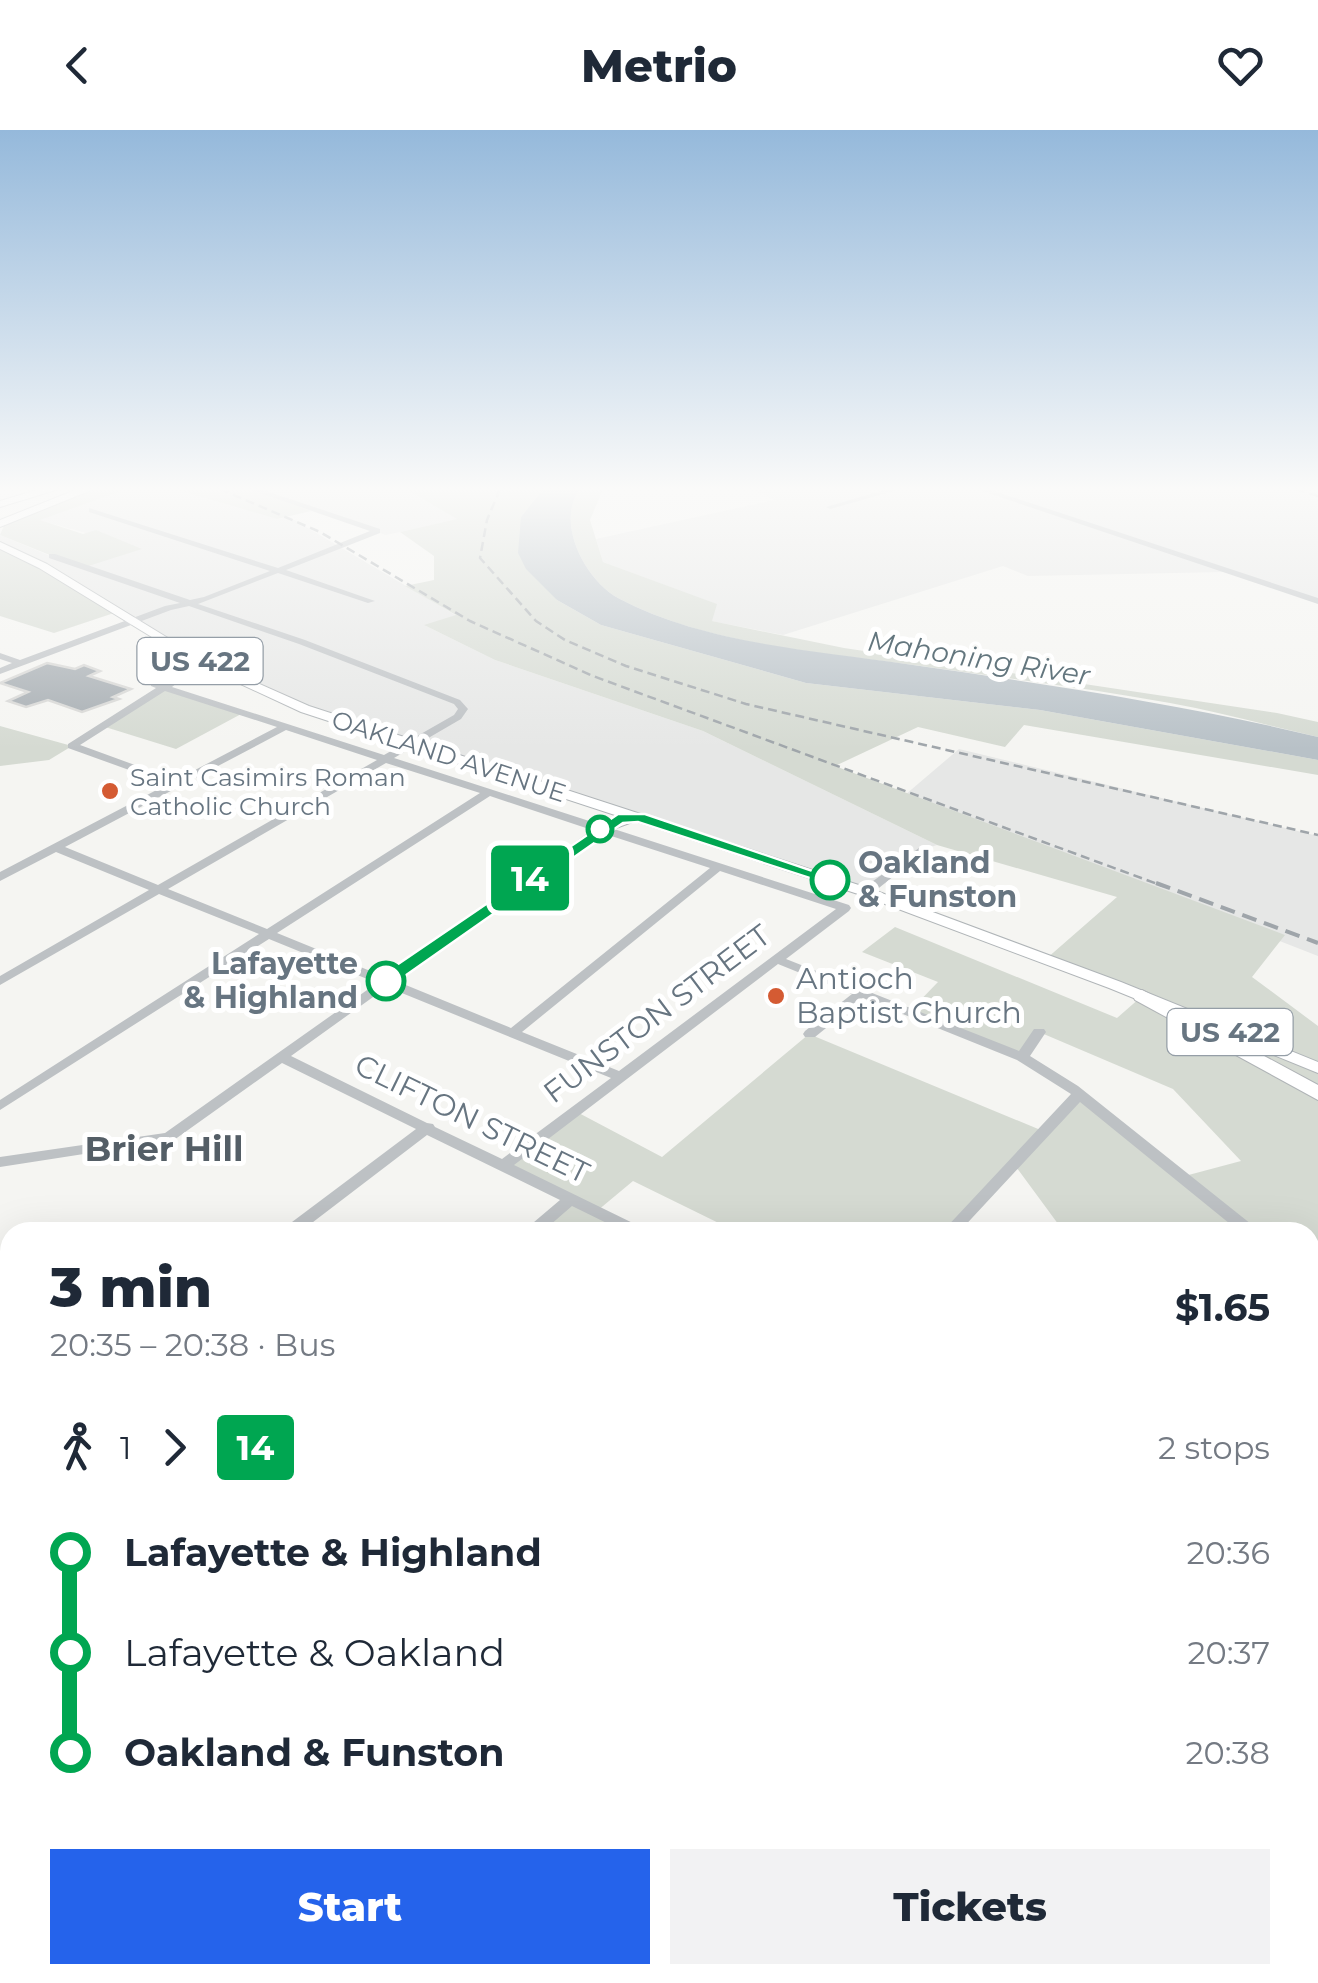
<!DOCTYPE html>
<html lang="en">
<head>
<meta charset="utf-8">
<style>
	body { margin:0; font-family:Montserrat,sans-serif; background:#f2f2f3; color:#1f2937; height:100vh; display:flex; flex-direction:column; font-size:38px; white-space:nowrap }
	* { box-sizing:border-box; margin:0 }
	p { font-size:32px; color:#747a83 }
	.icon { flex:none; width:55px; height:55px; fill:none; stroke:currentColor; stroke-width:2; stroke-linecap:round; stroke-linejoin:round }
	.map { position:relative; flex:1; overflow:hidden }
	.drawer { position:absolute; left:0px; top:1092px; width:1320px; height:762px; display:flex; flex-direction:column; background:#fff; border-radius:30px 30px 0 0; box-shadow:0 10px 40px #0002 }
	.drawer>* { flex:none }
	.badge { padding:0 20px; border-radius:8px; font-size:35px; line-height:65px }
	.map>.badge { position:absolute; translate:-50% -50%; box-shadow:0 0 0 5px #fff }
	.legs { display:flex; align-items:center; gap:15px; height:110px; padding:0 50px; font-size:32px }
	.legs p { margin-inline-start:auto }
	.summary { display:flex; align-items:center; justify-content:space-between; height:170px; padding:0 50px }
	h1 { font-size:55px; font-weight:800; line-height:75px }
	.button { display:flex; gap:20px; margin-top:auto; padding:20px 50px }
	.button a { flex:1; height:115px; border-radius:0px; background:#2563eb; color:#fff; font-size:40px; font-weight:800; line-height:115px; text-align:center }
	.button a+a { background:#f2f2f3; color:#1f2937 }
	ul { padding:0 50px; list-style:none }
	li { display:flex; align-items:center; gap:35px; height:100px; font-size:38px }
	li i { display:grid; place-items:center; width:15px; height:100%; margin:0 12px; background:currentColor }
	li i::after { content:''; width:25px; height:25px; margin:-12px; border:8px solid; border-radius:50%; background:#fff }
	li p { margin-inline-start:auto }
	li:first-child i { background:linear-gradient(#0000 50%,currentColor 0) }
	li:last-child i { background:linear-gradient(currentColor 50%,#0000 0) }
	header { display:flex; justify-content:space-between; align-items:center; height:130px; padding:0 50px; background:#fff; font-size:45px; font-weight:800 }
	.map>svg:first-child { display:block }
</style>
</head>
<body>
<header><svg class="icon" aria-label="back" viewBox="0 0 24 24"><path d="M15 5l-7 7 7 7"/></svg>Metrio<svg class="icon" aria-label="heart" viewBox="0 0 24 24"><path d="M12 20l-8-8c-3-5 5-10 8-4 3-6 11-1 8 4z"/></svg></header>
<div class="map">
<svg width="1318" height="1853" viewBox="0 0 1318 1853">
	<rect width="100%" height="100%" fill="#f5f5f2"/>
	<!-- built -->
	<path fill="#e6e7e6" d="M127,359h47l103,30 12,-2 168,99 -31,10 69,34 208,71 234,114 -18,6 -53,41 -408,-132 -211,-75 -247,-140v-10l60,25 80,-12 -101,-28z
		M251,359h155l52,30 -72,16z
		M752,359h566v112l-94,-29 -196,4 -25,-10 -220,69 -72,-14 5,-17 -113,-42 -7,-23 178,-39z
		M959,619l359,87v120l-413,-161z"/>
	<!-- green -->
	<path fill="#d5dad2" d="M89,359h38l-87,31 43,14 13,-4 46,19 -60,19 -82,-33 5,-12z
		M174,359h77l60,22 -34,8z
		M406,359h137l-22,28 36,83 44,25 205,58 234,27 278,50v15l-294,-50 -19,22 -87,-20 -83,39 450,169 -33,42 66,49v286l-8,3v-83h-246l-50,-68 -64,68h-213l-104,-51 -36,30 42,21h-106l37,-32 -66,-35 71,-54 87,46 147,-123 234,97 36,-37 102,83 60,-16 -68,-72 -134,-57 -17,25 -115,-43 31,-32 -76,-30 33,-25 222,91 24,-21 -95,-38 71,-62 -180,-52 -234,-114 -208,-71 -71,-35 32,-10 -51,-29 29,-6v-24l-34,-24 57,-13z
		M580,359h23l-13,31 13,42 114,42 -5,17 132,27 433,65 41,9v15c-49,-11 -98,-25 -148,-34 -82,-15 -166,-25 -249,-37 -99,-14 -212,-20 -303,-68 -33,-18 -63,-76 -38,-109z
		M0,417l6,1 111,64 -63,21 -54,-17z
		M164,557l79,26 -67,36 -74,-23z
		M0,596l72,20 -23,14 -49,6z
		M1056,1845h153l3,8h-153z"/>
	<!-- water -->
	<path fill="#b8c1c7" d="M543,359h37c-25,33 5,91 38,109 87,46 194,52 288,66 139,20 276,40 412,73v23l-278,-50 -234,-27 -205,-58 -44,-25 -31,-31 -8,-16 3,-36z"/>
	<!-- building -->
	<path fill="#a5acb1" stroke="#d7d7d5" stroke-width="2.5" d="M47,533l28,6 9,-4 16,6 -11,5 42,13 -18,8 6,2 -37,13 -34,-12 -22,7 -18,-6 20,-9 -28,-9z"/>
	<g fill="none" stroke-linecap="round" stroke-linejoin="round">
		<defs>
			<path id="major" d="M0,412l47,22 152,93 110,49 562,183 250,93 197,80v11l-209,-85 -248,-93 -226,-74 -30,11h-10v-6l26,-9 -320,-105 -110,-51 -152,-93 -39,-19z"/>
			<path id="highway" d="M40,359h19l-59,18v-6z
				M78,359h16l-94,38v-7z
				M1142,860l176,95v15l-183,-100 -2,-4 2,-4z"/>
		</defs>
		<!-- major casing -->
		<use href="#major" stroke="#b0b5b8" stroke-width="2"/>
		<!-- highway casing -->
		<use href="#highway" stroke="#b0b4b7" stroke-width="2"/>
		<!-- minor -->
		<path fill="#bdc1c4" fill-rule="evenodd" d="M248,359h12l120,40v4l-94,37 89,31 -7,2 -90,-30 -80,31 107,36 155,60 8,9 -7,10 -67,39 455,147 2,3 -2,3 -63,48 233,92 15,-22h10l2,3 -16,24 48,30 178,142 2,4h-18l-160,-130 -121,130h-17l129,-138 -54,-34 -154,-62 -48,39h-10l-2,-3 2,-3 47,-37 -74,-30 -264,201 129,63 2,4h-20l-53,-26 -30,26h-17l2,-4 33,-28 -133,-65 -127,97h-18l2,-4 132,-99 -134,-66 -108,77 -174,27v-10l165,-24 212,-150 -108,-44 -269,171v-10l259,-166 -100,-40 -159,91v-9l149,-86 -93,-38 -56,29v-9l168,-88 -100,-36v-4l88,-56 -5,-2v-4l12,2 14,-8 5,3 -10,8 212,68 70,-40 4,-6 -4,-5 -155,-60 -110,-38 -18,4 -171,64v-6l12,-5 -12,-4v-6l20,7 145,-54 15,-3 -131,-45v-4h6l135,46 14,-3 66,-26 -181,-59v-4l189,60 92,-37zM165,561l112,36 -101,53 -96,-35zM286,600l91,30 -219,125 -93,-38zM386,633l94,30 -213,136 -99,-40zM490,666l102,34 -207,147 -108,-44zM602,703l108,35 -199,160 -115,-47zM720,741l116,38 -217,162 -97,-39zM387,857l224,91 -109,81 -67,-32 -2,-3 -6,-1 -136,-67z
			M888,359h13l-71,20 -4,-2z
			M976,359h12l330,109v6z
			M919,718l4,1v4l-53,42h-8l-2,-3 2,-3z
			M1310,1145l8,4v14l-8,-4z
			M10,1156v12l-10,2v-12z
			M10,1318v14l-10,2v-14z
			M1318,1432v16l-8,1v-16z
			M10,1517v18l-10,2v-18z
			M1318,1657v22l-8,2v-22z
			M1310,1719l8,3v34l-8,-4z
			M10,1781v24l-10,2v-24z
			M157,1845h24v8h-24z
			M1044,1845h24l3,8h-24z"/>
		<!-- major -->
		<use href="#major" fill="#fff" fill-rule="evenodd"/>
		<!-- highway -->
		<use href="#highway" fill="#fff" fill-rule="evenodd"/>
		<!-- rail-far1 -->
		<path stroke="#9fa5aa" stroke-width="2.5" stroke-dasharray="9 5" stroke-linecap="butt" d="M220,359l100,43 150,89 123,55 570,210
			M500,359l-13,31 -7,38 56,63 29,19 61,26 120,38 572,131
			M1296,359l22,7"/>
		<!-- rail -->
		<path stroke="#9fa5aa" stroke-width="4" stroke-dasharray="15 8" stroke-linecap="butt" d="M1156,753l162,60"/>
	</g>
	<!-- sky -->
	<linearGradient id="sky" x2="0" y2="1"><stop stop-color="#95b9db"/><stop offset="0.58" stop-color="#fafaf9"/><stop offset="1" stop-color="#fafaf9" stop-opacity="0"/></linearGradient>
	<rect width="1318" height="619" fill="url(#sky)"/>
	<!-- line-1 -->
	<path fill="#00a651" stroke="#fff" stroke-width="2.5" d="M618,684h27l194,66 -14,3 -187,-61 -15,1 -231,162h-13v-8z"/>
	<!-- markers -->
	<g fill="#d45b33" stroke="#fff" stroke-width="4">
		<circle cx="110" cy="661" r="10"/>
		<circle cx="776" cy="866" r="10"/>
	</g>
	<g fill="#fff" stroke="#00a651" stroke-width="5">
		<circle cx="600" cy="699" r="12"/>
		<circle cx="830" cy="750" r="18"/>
		<circle cx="386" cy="851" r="18"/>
	</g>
	<g text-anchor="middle" stroke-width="10" stroke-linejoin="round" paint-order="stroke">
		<!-- far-street labels -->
		<g font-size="25" fill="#677581" stroke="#fff">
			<text transform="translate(449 626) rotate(18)" y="9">OAKLAND AVENUE</text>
		</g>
		<!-- far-poi labels -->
		<g font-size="25" fill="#677581" stroke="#fff" text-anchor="start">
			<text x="130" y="656">Saint Casimirs Roman<tspan x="130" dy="29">Catholic Church</tspan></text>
		</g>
		<!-- far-water labels -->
		<g font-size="28" font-style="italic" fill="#63767e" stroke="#fff">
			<text transform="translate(979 528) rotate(9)" y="10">Mahoning River</text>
		</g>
		<!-- shield labels -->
		<g fill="#fff" stroke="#959ea7" stroke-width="2.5">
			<rect x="137.5" y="508" width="125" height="46" rx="8"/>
			<rect x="1167.5" y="879" width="125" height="46" rx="8"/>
		</g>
		<g font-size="28" font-weight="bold" fill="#677581">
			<text x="200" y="541">US 422</text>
			<text x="1230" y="912">US 422</text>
		</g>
		<!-- stop labels -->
		<g font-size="30" font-weight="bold" fill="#677581" stroke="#fff" text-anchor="start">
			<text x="858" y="743">Oakland<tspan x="858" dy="34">&amp; Funston</tspan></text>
			<text x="358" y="844" text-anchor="end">Lafayette<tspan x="358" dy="34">&amp; Highland</tspan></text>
		</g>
		<!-- poi labels -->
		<g font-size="30" fill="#677581" stroke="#fff" text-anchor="start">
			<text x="796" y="859">Antioch<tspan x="796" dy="34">Baptist Church</tspan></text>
		</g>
		<!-- street labels -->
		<g font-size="30" fill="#677581" stroke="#fff">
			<text transform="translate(657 884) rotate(-37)" y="10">FUNSTON STREET</text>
			<text transform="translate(472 989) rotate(26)" y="10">CLIFTON STREET</text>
		</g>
		<!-- quarter labels -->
		<g font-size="35" font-weight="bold" fill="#545e66" stroke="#fff">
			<text x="164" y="1031">Brier Hill</text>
		</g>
	</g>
</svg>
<b class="badge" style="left:530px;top:748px;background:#00a651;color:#fff">14</b>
<section class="drawer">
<div class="summary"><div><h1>3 min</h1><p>20:35 – 20:38 · Bus</p></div><b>$1.65</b></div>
<div class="legs"><svg class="icon" aria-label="walk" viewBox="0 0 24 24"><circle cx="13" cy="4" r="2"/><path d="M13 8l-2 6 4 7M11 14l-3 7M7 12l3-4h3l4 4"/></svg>1<svg class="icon" aria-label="forward" viewBox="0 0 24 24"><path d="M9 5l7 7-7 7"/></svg><b class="badge" style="background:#00a651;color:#fff">14</b><p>2 stops</p></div>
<ul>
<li><i style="color:#00a651"></i><b>Lafayette &amp; Highland</b><p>20:36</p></li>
<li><i style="color:#00a651"></i><span>Lafayette &amp; Oakland</span><p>20:37</p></li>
<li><i style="color:#00a651"></i><b>Oakland &amp; Funston</b><p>20:38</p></li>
</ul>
<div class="button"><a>Start</a><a>Tickets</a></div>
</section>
</div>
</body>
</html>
